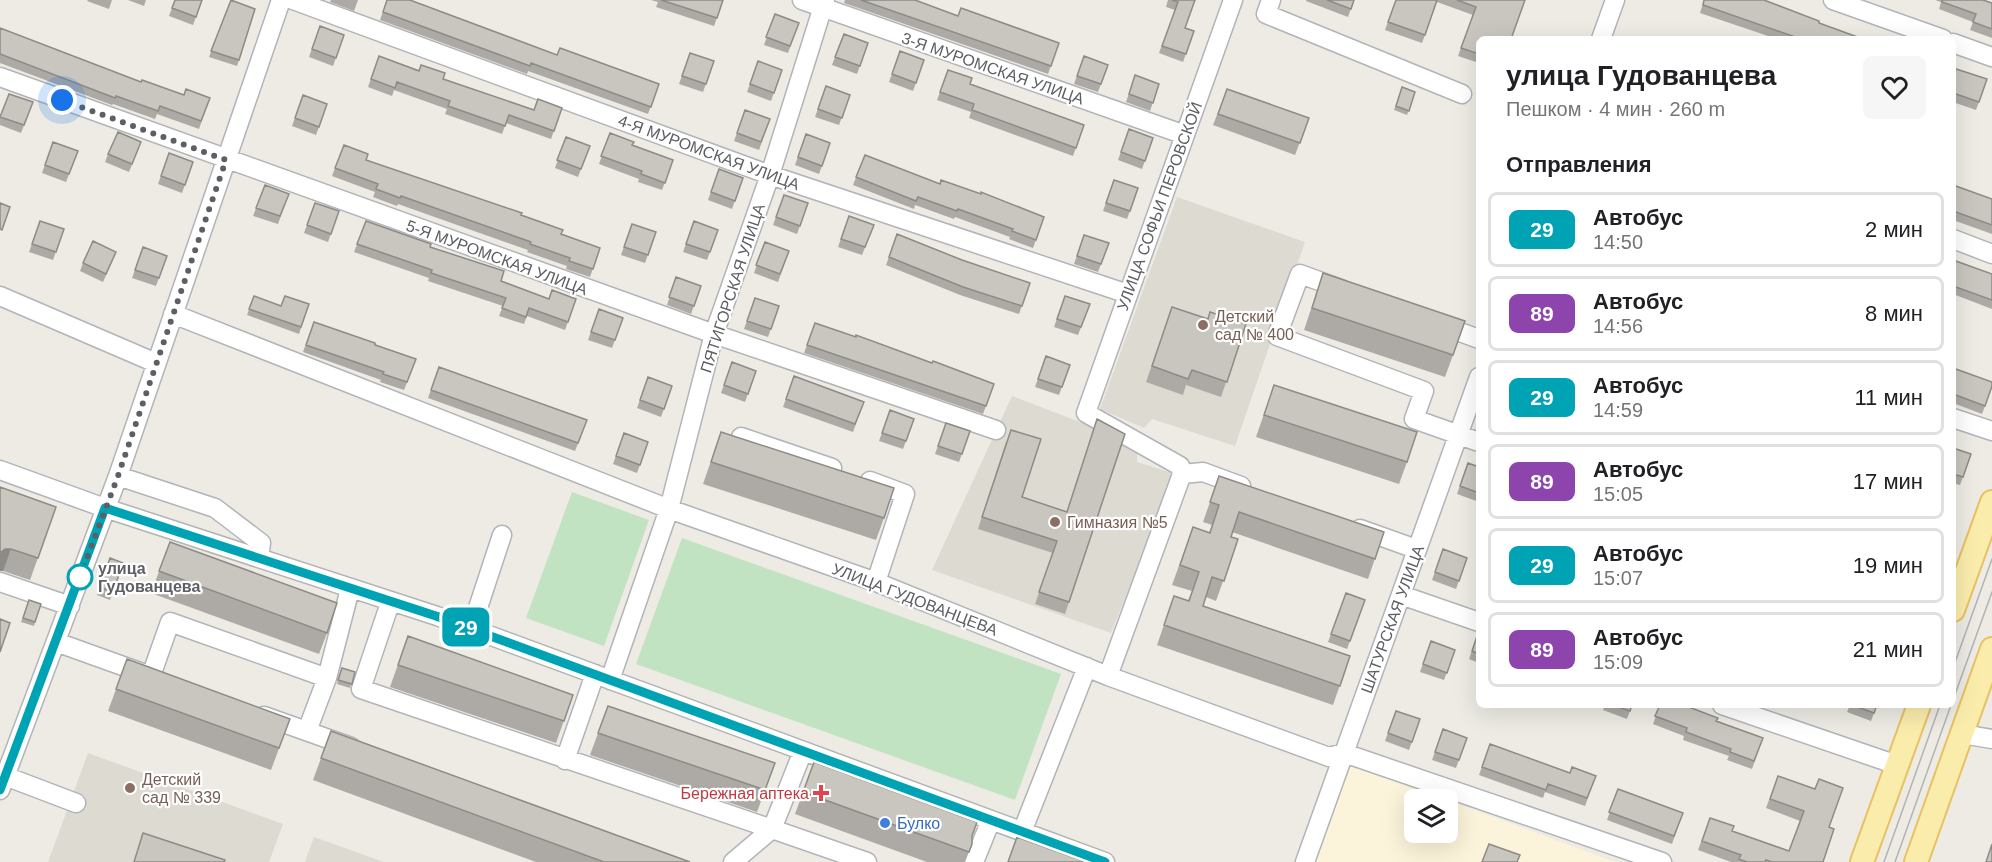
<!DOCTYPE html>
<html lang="ru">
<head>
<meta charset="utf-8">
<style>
	body { margin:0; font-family:Arial,sans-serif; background:#f6f6f6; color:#202124; height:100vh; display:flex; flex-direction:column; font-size:22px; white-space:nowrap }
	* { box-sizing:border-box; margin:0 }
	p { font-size:20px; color:#757577 }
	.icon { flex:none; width:33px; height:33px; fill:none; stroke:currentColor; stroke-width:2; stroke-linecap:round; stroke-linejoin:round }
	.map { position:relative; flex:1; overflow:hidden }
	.details { position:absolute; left:1476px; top:36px; width:480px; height:672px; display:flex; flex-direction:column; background:#fff; border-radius:9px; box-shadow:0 6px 24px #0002 }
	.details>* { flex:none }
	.badge { padding:0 12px; border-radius:9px; font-size:21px; line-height:39px }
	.controls { position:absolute; left:1404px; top:789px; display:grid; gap:12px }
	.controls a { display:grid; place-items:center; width:54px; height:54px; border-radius:9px; background:#fff; box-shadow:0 6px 24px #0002; font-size:30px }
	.you { position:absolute; width:30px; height:30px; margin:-15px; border:4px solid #fff; border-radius:50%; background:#1a73e8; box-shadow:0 0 0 9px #1a73e833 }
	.map>.badge { position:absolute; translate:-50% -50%; box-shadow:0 0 0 3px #fff }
	h2 { padding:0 30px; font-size:22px; line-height:54px }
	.round { display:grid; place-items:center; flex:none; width:63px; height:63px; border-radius:9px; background:#f6f6f6 }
	.overview { display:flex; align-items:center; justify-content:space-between; height:102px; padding:0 30px }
	h1 { font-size:28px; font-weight:600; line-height:45px }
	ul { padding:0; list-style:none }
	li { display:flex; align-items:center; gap:18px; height:75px; margin:0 12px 9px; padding:0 18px; border:3px solid #e0e0e0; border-radius:9px }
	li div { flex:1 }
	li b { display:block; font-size:22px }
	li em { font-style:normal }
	li .badge { min-width:66px; font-weight:700; text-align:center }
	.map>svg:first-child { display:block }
</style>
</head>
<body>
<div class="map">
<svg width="1992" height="862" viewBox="0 0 1992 862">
	<rect width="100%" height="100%" fill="#edebe4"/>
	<!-- commercial -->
	<path fill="#fbf4da" d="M1350,763l97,37h-33v32h34v-32l167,62h-302z"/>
	<!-- education -->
	<path fill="#dddad2" d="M1177,197l128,45 -70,204 -83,-27 -8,9 -44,-19z
		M1012,396l125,48v18l38,12 -64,159 -179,-63z
		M88,753l195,71 -14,38h-221z
		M314,837l70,25h-79z"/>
	<!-- green -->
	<path fill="#c2e3c2" d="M572,492l77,28 -45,126 -78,-28z
		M682,538l379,136 -46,126 -379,-136z"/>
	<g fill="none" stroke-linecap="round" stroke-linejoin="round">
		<defs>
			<path id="minor" d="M293,0l477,175 358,119
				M802,0l383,135
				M1233,0l-147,413 94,53 2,8 21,-2 38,14
				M1271,0l-5,14 196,80
				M1833,0l110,39
				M1601,39l14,-39
				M1953,43l39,14
				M0,77l714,257 282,96
				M1953,239l39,15
				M1341,289l-41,-15 -23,62 147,55 -10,28 65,23
				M0,296l156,67
				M173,314l496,195 207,73 232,94 221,81 15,-4 318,109
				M1438,324l41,15
				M1953,418l39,13
				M741,437l91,31
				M0,470l105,38 332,108 668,246
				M118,476l97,32 46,35 -2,15
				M870,481l35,13 -29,88
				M1360,529l56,20
				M0,582l70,24
				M1401,595l78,27
				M390,603l-29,86 411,140
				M471,629l31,-94
				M56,642l92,33
				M151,676l19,-54 157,56
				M1108,676l74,-202
				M610,680l59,-171 45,-175 56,-159 55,-175
				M1722,705l175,60
				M264,716l87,31
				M307,731l20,-53 23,-89
				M1962,734l30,5
				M803,751l-31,78 95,33
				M565,760l30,-86
				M5,776l71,27
				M0,790l118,-314 163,-476
				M1022,832l65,-165
				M733,862l39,-33
				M974,862l17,-42
				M1305,862l174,-485"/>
			<path id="major" d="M1953,610l39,-108
				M1862,862l57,-157
				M1916,862l76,-213"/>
		</defs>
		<!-- minor casing -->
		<use href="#minor" stroke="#b1b4b8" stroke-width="21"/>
		<!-- major casing -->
		<use href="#major" stroke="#e8c262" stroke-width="26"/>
		<!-- minor -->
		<use href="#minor" stroke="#fff" stroke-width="18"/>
		<!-- major -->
		<use href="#major" stroke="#faedac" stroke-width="22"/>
		<!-- tram -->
		<path stroke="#b2b3b3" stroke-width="1.5" d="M1953,668l39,-109
			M1953,700l39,-108
			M1884,862l56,-157
			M1895,862l56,-157"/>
	</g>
	<!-- wall -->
	<path fill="#adaaa5" d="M88,0h24l-3,9 -22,-8z
		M128,0h18l-2,6z
		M175,0h27l-9,25 -24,-9z
		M231,0l24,9 -18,57 -28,-9z
		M331,0h27l-4,11 -24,-9z
		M387,0l170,55 102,29 -11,30 -120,-43 -1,3 -147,-54z
		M651,0h72l-9,26 -58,-19 2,-5z
		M845,0h70l43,16 101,27 -11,31 -204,-71z
		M1168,0h27l-10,28 9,3 -11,31 -24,-9 16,-43 -9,-3z
		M1306,0h48l-6,17 -42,-16z
		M1396,0h129l-46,39v24l-21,-7 15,-41 -36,-13 -15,41 -37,-13z
		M1704,0l115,23 44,16h-86l-77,-26z
		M1935,0h48l9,3v35l-22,-8 3,-8 -34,-13 2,-7z
		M775,14l24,9 -11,30 -24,-8z
		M320,26l24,9 -11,31 -24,-9z
		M0,28l141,54 43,13 26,3 -11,31 -42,-15 -2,5 -42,-15 -1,1 -112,-42z
		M844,34l24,9 -11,31 -25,-9z
		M900,51l24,9 -11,31 -24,-9z
		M690,53l24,8 -11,31 -24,-8z
		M379,56l155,54 28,-2 -11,31 -45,-16 -4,11 -57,-20 2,-5 -53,-19 -2,6 -24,-9z
		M1084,56l24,9 -10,27 -24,-8z
		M758,61l24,9 -11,31 -24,-9z
		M1953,68l34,11 -11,31 -23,-8z
		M948,70l22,14 114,41 -11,31 -104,-38 2,-6 -34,-12z
		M1135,75l24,9 -9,27 -24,-9z
		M826,86l24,9 -11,30 -24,-8z
		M1402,87l13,5 -8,23 -13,-5z
		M1227,89l82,29 -14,37 -82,-30z
		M9,94l24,8 -12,31 -21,-8v-8z
		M303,95l24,9 -11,31 -24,-9z
		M745,110l25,9 -11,31 -25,-9z
		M1129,129l24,9 -11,31 -24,-9z
		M610,133l22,12 41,15 -11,30 -24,-8 1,-3 -40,-15z
		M806,134l24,9 -11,31 -24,-9z
		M566,137l24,9 -12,31 -23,-9z
		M53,142l25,9 -12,31 -24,-9z
		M141,142l-12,30 -24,-10 3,-8z
		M344,145l22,15 155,55 40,19 39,14 -10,29 -24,-8 1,-3 -40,-14 1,-2 -130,-46 -1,2 -24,-9 2,-5 -43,-16z
		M169,153l24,9 -11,31 -24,-9z
		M865,155l75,29 104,33 -11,31 -24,-9 1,-2 -55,-20 -1,2 -39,-14 -1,4 -61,-24z
		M719,169l24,9 -11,31 -24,-9z
		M1114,180l24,8 -11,31 -24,-8z
		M265,185l24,9 -11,30 -25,-8z
		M1953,185l39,14v35l-39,-14z
		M784,195l24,8 -11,31 -24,-9z
		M315,203l24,8 -11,31 -24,-9z
		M849,216l25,9 -12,30 -24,-8z
		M40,221l24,8 -11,31 -24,-8z
		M366,221l64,26 71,34 48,18h27l-11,31 -38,-14 -3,8 -25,-8 4,-10 -75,-25 1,-3 -75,-26z
		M694,221l24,9 -11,30 -24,-8z
		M632,224l24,8 -11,31 -24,-8z
		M897,234l65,26 68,23 -11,31 -59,-19 -74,-30z
		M1084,235l25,8 -11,29 -24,-8z
		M765,242l24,9 -11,31 -24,-9z
		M143,247l24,9 -11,30 -24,-8z
		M113,260l-10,22 -23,-11 3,-8z
		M1953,260l39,14v35l-39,-15z
		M1323,273l130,82 -8,22 -141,-47z
		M676,277l25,9 -10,28 -24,-9z
		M254,296l27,10 28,-2 -10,30 -52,-19z
		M1065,296l25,8 -12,31 -24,-8z
		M755,298l24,8 -11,31 -24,-8z
		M1172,307l36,12 38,5 -25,73 -35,-12 -3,10 -37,-13z
		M599,309l24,9 -11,30 -24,-8z
		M314,322l102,37 -12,31 -24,-8 1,-2 -78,-28z
		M815,323l179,61 -11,30 -179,-61z
		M1046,356l24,9 -11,30 -24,-8z
		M732,362l24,9 -11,31 -24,-9z
		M439,367l148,53 -12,31 -147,-53z
		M1953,368l39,19 -10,27 -29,-11z
		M794,376l70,26 -11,30 -70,-25z
		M648,377l24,9 -11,31 -24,-9z
		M1274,385l133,77 -8,22 -143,-47z
		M890,410l24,9 -11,30 -24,-8z
		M946,423l24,8 -11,31 -24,-8z
		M721,432l163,86 -8,22 -173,-56z
		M624,433l24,9 -11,31 -24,-9z
		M1006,442l16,55 44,15 3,90 -4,12 -30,-10 18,-51 -75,-24z
		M1953,448l18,6 -11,31 -7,-2z
		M1468,463l11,4v35l-22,-8z
		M1219,476l165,56 -16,47 -136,-47 -1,5 7,2 -22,62 -10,-4 -3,9 147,50 -17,49 -176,-60 17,-49 14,5 4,-10 -20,-6 21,-58 16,6 3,-8 -9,-3z
		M0,487l56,20 -26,73 -27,-9z
		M170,542l157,91 -8,21 -168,-61z
		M1443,549l24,9 -11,31 -24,-9z
		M110,558l13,5 -13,37 -13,-5z
		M1346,593l19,7 -18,49 -19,-7z
		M29,600l6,22 -1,4 -13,-4z
		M1479,630v33l-10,-4z
		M408,636l165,59 -17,48 -166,-56z
		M1431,641l24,9 -11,30 -24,-8z
		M127,659l163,60 -19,51 -163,-59z
		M342,668l13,4 -5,16 -13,-4z
		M1605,705h27l-5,14 -24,-9z
		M1660,705l26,1 30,15 47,17 -11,31 -25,-9 2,-4 -46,-16 1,-4 -31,-12z
		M1850,705h27l-6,16 -24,-9z
		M608,706l167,57 -18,49 -167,-57z
		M1396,711l24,8 -11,31 -24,-9z
		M1443,729l24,9 -11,30 -24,-8z
		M331,731l359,131h-154l-223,-82z
		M1490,744l80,29 26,3 -11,30 -40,-14 -2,6 -64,-23z
		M814,762l163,60 -5,15v7l-7,18h-38l-132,-48z
		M1778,776l51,51 -6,35h-92l-33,-12 12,-32 22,13 57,20 11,-30 -34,-13z
		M1618,789l65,24 -11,31 -65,-24z"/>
	<!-- shaded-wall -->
	<path fill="#8d8b86" d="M5,549h6l-8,22h-3v-18z"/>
	<!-- building -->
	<path fill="#c9c6c0" stroke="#8d8b86" stroke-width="1.5" d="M175,0h27l-6,17 -24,-9z
		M231,0l24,9 -16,51 -28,-9z
		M387,0h23l147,55 3,-7 99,36 -8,23 -120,-44 -1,3 -147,-54z
		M661,0h62l-6,18z
		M861,0h54l43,16 3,-8 98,35 -8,23z
		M1172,0h23l-10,28 9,3 -8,23 -24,-8 16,-44z
		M1327,0h27l-3,9z
		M1396,0h41l-12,35 -37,-13z
		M1457,0h68l-14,39h-32v15l-18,-6 15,-41z
		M1704,0h60l55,21v2l44,16h-62l-98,-34z
		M1942,0h41l9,3v26l-19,-7 3,-8 -34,-12z
		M775,14l24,9 -9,23 -24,-9z
		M320,26l24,9 -8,23 -24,-9z
		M0,28l141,54 1,-2 42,15 2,-6 24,9 -9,23 -41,-15 -2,5 -42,-15 -1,2 -115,-44z
		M844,34l24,9 -8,23 -25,-9z
		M900,51l24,9 -8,23 -24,-9z
		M690,53l24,8 -8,23 -24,-8z
		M379,56l40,15 2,-6 24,8 -2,6 91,31 4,-11 24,9 -8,23 -45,-16 -4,11 -57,-20 2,-5 -53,-19 -2,6 -24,-9z
		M1084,56l24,9 -7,19 -24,-8z
		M758,61l24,9 -8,23 -24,-9z
		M1953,68l34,11 -8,23 -26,-9z
		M948,70l24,8 -2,6 114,41 -8,23 -104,-38 2,-6 -34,-12z
		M1135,75l24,9 -6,19 -24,-9z
		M826,86l24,9 -8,23 -24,-9z
		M1402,87l13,5 -6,19 -13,-5z
		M1227,89l82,29 -9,25 -82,-29z
		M9,94l24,8 -9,23 -24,-8z
		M303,95l24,9 -8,23 -24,-9z
		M745,110l25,9 -9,23 -24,-9z
		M1129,129l24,9 -8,23 -24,-9z
		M118,132l23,10 -9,22 -24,-10z
		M610,133l24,9 -2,3 41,15 -8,23 -24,-9 1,-3 -41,-15z
		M806,134l24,9 -8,23 -24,-9z
		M566,137l24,9 -9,23 -24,-9z
		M53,142l25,9 -9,23 -24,-9z
		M344,145l24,9 -2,6 156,53 -1,2 42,15 -2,4 39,14 -7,21 -24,-8 1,-3 -40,-14 1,-2 -130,-46 -1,2 -24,-9 2,-5 -43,-16z
		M169,153l24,9 -8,23 -24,-9z
		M865,155l75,29 1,-4 40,14v-2l63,25 -8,23 -24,-9 1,-2 -55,-20 -1,2 -39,-14 -2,4 -60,-24z
		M719,169l24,9 -8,23 -24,-9z
		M1114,180l24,8 -8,23 -24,-8z
		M265,185l24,9 -9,22 -24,-8z
		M1953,185l39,14v26l-39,-14z
		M784,195l24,8 -8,23 -24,-9z
		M0,203l10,4 -8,23 -2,-1z
		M315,203l24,8 -8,23 -24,-9z
		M849,216l25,9 -9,22 -24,-8z
		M40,221l24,8 -8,23 -24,-8z
		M366,221l65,23 -1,3 74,24 -3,10 48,18 3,-9 24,9 -8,23 -39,-14 -3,9 -24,-9 4,-10 -75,-25 1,-3 -75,-26z
		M694,221l24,9 -8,22 -24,-8z
		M632,224l24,8 -8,23 -24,-8z
		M897,234l65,26 68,23 -8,23 -59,-19 -74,-30z
		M1084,235l25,8 -8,21 -24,-8z
		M93,241l23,11 -10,22 -23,-11z
		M765,242l24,9 -9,23 -24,-9z
		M143,247l24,9 -8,22 -24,-8z
		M1953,260l39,14v26l-39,-14z
		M1323,273l142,48 -12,34 -141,-47z
		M676,277l25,9 -7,20 -25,-9z
		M254,296l27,10 4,-10 24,8 -8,23 -52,-18z
		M1065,296l25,8 -9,23 -24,-8z
		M755,298l24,8 -8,23 -24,-8z
		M1172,307l36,12 2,-7 36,12 -19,58 -35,-12 -4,9 -36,-13z
		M599,309l24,9 -8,22 -24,-8z
		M314,322l61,21v2l41,14 -9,23 -24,-8 1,-2 -78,-27z
		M815,323l41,14v-2l76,28 1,-2 61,23 -8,22 -179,-61z
		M1046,356l24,9 -8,22 -24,-8z
		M732,362l24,9 -8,23 -24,-9z
		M439,367l148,53 -9,23 -147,-53z
		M1953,368l39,14v4l-7,20 -32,-12z
		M794,376l70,26 -9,22 -69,-25z
		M648,377l24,9 -8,23 -24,-9z
		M1274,385l143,47 -10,30 -143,-47z
		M890,410l24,9 -8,22 -24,-8z
		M1097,419l28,15 -56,168 -30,-10 18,-51 -75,-24 29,-87 30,9 -19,58 45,15z
		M946,423l24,8 -8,23 -24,-8z
		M721,432l173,56 -10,30 -173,-56z
		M624,433l24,9 -8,23 -24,-9z
		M1953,448l18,6 -8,23 -10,-3z
		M1468,463l11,4v26l-19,-7z
		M1219,476l165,56 -9,27 -136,-47 -8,25 7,2 -14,42 -12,-4 -9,29 147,50 -10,30 -176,-61 10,-29 15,5 10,-29 -19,-7 13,-38 17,6 9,-28 -9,-3z
		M0,487l56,20 -18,51 -27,-9h-6l-5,4z
		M170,542l167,61 -10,30 -168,-62z
		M1443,549l24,9 -8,23 -24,-9z
		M110,558l13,5 -10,29 -13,-5z
		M1346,593l19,7 -15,41 -19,-7z
		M29,600l12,4 -6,18 -12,-4z
		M0,619l10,4 -10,29z
		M1479,630v24l-7,-3z
		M408,636l165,59 -9,26 -166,-56z
		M1431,641l24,9 -8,23 -24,-9z
		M127,659l163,60 -11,29 -163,-59z
		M342,668l13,4 -3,12 -14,-4z
		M1613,705h19l-2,6z
		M1660,705h27l-1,1 32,12 -2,3 47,17 -9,23 -24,-9 1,-3 -45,-17 1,-4 -32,-12z
		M1852,705h25l-3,8z
		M608,706l167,57 -10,27 -167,-57z
		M1396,711l24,8 -8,23 -24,-9z
		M1443,729l24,9 -8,22 -24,-8z
		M331,731l359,131h-86l-283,-104z
		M1490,744l80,29 2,-6 24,9 -9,22 -39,-14 -2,6 -64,-23z
		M814,762l163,60 -5,14v8l-3,8 -166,-60z
		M1778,776l37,13 4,-10 24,9 -14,39 5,2 -11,33h-51l-6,-2 -1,2h-18l-8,-3 2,-4 -39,-14 8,-23 24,8 -2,5 57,20 15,-40 -34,-12z
		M1618,789l65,24 -9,23 -65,-24z
		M143,833l82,27 -1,2h-90z
		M1017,837l69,25h-78z
		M1489,844l31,11 -3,7h-35z
		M1992,844v18h-6z"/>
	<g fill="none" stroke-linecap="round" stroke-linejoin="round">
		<defs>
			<path id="line" d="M0,790l105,-282 331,108 669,246"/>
		</defs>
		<!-- line casing -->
		<use href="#line" stroke="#fff" stroke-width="14"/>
		<!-- line -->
		<use href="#line" stroke="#00a3b4" stroke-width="9"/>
		<!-- walk -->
		<path stroke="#5c5f63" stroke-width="6" stroke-dasharray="0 10.8" d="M62,100l164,60 -108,316 -39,103 1,-2"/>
	</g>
	<!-- markers -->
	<g fill="#8d6e63" stroke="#fff" stroke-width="2">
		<circle cx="1203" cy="325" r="6"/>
		<circle cx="1055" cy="522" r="6"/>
		<circle cx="130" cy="788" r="6"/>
	</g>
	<circle fill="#fff" stroke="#00a3b4" stroke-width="3" cx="80" cy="577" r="12"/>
	<path fill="#e0444e" stroke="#fff" stroke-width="2" d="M818 784h6v6h6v6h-6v6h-6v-6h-6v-6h6z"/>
	<circle fill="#3f7fe0" stroke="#fff" stroke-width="2" cx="885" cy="823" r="6"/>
	<g text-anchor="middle" stroke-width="4.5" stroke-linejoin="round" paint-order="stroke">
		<!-- street labels -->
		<g font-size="16" fill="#5c5f63" stroke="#fff">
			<text transform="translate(993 68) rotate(19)" y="6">3-Я МУРОМСКАЯ УЛИЦА</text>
			<text transform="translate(709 152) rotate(20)" y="6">4-Я МУРОМСКАЯ УЛИЦА</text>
			<text transform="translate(1159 206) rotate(-70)" y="6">УЛИЦА СОФЬИ ПЕРОВСКОЙ</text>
			<text transform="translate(497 257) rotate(20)" y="6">5-Я МУРОМСКАЯ УЛИЦА</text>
			<text transform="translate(732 288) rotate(-72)" y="6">ПЯТИГОРСКАЯ УЛИЦА</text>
			<text transform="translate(915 599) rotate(21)" y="6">УЛИЦА ГУДОВАНЦЕВА</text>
			<text transform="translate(1392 619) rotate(-70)" y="6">ШАТУРСКАЯ УЛИЦА</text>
		</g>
		<!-- education labels -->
		<g font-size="16" fill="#785e54" stroke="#fff" text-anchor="start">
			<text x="1215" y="322">Детский<tspan x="1215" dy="18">сад № 400</tspan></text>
			<text x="1067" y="528">Гимназия №5</text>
			<text x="142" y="785">Детский<tspan x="142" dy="18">сад № 339</tspan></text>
		</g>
		<!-- stop labels -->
		<g font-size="16" font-weight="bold" fill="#5c5f63" stroke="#fff" text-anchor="start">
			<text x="98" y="574">улица<tspan x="98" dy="18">Гудованцева</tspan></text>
		</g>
		<!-- health labels -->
		<g font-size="16" fill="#be3a42" stroke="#fff" text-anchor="end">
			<text x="809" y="799">Бережная аптека</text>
		</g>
		<!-- shop labels -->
		<g font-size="16" fill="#366cbe" stroke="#fff" text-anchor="start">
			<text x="897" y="829">Булко</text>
		</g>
	</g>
</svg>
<div class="controls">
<a><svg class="icon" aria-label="layers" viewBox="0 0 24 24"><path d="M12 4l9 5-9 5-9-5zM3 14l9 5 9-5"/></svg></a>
</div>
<div class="you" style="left:62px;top:100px"></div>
<b class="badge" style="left:466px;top:627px;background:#00a3b4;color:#fff">29</b>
<section class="details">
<div class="overview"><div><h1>улица Гудованцева</h1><p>Пешком · 4 мин · 260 m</p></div><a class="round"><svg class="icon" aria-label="heart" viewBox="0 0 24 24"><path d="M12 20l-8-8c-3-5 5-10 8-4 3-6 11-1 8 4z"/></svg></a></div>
<h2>Отправления</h2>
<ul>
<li><span class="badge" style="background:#00a3b4;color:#fff">29</span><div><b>Автобус</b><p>14:50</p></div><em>2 мин</em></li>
<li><span class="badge" style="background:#8e44ad;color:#fff">89</span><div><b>Автобус</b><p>14:56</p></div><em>8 мин</em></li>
<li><span class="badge" style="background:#00a3b4;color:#fff">29</span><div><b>Автобус</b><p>14:59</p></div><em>11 мин</em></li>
<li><span class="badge" style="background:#8e44ad;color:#fff">89</span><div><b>Автобус</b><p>15:05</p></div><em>17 мин</em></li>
<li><span class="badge" style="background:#00a3b4;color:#fff">29</span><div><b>Автобус</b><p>15:07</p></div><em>19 мин</em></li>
<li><span class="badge" style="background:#8e44ad;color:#fff">89</span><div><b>Автобус</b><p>15:09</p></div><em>21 мин</em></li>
</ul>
</section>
</div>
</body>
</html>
